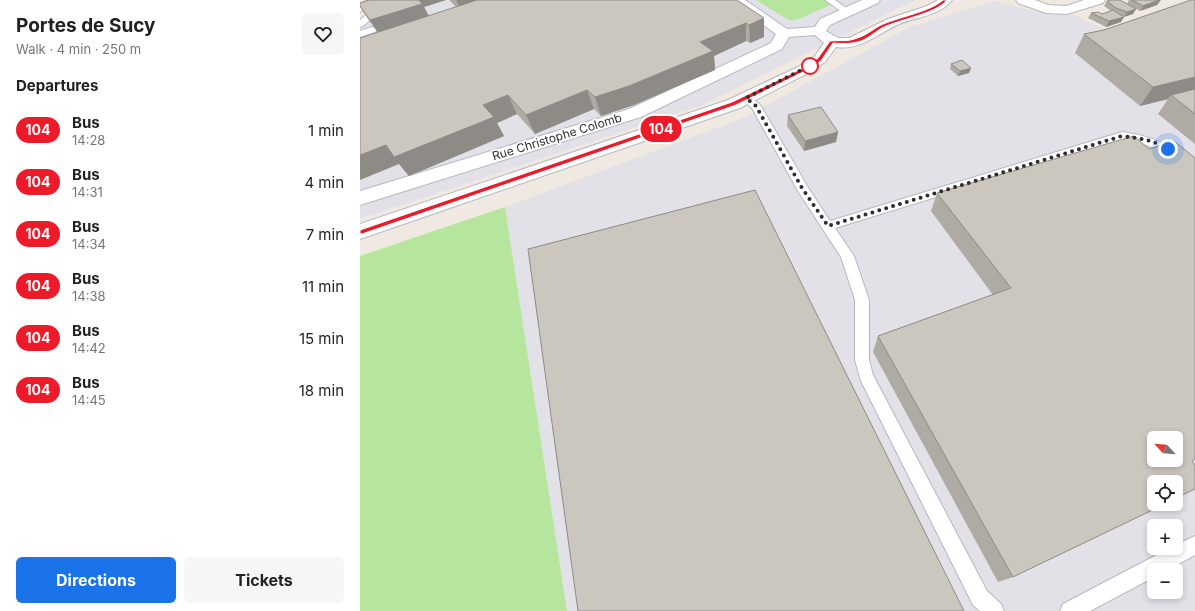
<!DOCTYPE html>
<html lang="en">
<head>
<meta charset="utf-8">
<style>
	body { margin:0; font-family:Inter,sans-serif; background:#f6f6f6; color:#202124; height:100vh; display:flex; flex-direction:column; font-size:15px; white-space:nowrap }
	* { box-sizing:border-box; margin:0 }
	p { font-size:13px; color:#757577 }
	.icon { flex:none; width:22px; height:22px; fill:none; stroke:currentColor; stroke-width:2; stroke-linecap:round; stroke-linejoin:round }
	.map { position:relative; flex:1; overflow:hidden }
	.side { display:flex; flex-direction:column; background:#fff; width:360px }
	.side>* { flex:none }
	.badge { padding:0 8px; border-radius:13px; font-size:14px; line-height:26px }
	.needle { width:26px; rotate:296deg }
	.buttons { position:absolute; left:787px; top:431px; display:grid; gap:8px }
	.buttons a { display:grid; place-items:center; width:36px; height:36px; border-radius:6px; background:#fff; box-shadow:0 2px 6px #0003; font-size:20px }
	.you { position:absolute; width:20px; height:20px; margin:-10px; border:3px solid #fff; border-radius:50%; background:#1a73e8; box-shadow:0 0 0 6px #1a73e833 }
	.map>.badge { position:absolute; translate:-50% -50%; box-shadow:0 0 0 2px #fff }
	h2 { padding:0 16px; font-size:15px; line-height:36px }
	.round { display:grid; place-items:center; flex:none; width:42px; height:42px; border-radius:6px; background:#f6f6f6 }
	.headline { display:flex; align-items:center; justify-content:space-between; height:68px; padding:0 16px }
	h1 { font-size:19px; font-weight:700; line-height:30px }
	.cta { display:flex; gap:8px; margin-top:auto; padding:8px 16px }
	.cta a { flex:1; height:46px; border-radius:6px; background:#1a73e8; color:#fff; font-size:16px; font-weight:700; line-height:46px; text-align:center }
	.cta a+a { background:#f6f6f6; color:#202124 }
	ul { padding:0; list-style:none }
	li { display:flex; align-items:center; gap:12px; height:52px; padding:0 16px }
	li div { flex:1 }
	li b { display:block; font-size:15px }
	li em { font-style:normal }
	li .badge { min-width:44px; font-weight:700; text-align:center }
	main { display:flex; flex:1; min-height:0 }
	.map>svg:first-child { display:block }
</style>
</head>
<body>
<main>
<section class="side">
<div class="headline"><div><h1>Portes de Sucy</h1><p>Walk · 4 min · 250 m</p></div><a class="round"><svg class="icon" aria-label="heart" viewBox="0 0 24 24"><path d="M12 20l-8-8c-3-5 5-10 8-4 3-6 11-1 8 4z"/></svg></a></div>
<h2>Departures</h2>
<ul>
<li><span class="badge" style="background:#ed1b2a;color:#fff">104</span><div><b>Bus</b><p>14:28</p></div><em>1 min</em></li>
<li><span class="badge" style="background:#ed1b2a;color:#fff">104</span><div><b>Bus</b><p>14:31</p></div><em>4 min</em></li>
<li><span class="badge" style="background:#ed1b2a;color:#fff">104</span><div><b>Bus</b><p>14:34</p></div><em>7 min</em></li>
<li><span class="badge" style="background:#ed1b2a;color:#fff">104</span><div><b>Bus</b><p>14:38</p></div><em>11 min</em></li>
<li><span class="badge" style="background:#ed1b2a;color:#fff">104</span><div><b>Bus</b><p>14:42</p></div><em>15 min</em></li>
<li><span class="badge" style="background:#ed1b2a;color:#fff">104</span><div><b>Bus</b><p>14:45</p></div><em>18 min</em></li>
</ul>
<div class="cta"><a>Directions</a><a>Tickets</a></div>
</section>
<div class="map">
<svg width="835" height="611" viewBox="0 0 835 611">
	<rect width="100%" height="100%" fill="#efe9e1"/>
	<!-- industrial -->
	<path fill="#e3e1e8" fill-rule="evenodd" d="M25,0h530l-213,105 -342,114v-200z
		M634,1l58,14 20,-1 53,24 70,-25v598h-628l-62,-404 238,-89 167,-91zM794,438h22v22h-22zM794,482h22v22h-22zM794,526h22v22h-22zM794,570h22v22h-22z"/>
	<!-- green -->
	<path fill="#b6e59e" d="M396,0h69l8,4 -37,16h-7z
		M145,207l62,404h-207v-355z"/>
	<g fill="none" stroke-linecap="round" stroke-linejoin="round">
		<defs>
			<path id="lane" d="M7,0h9l-16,12v-7z
				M24,0h9l-30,26 -3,1v-7z
				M465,0h10l17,12 -4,3 -3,-1z
				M12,27l3,1 2,2 -2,2 -15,5v-6z
				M386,95l4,1 11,10 46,80 23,35 292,-89c31,4 48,13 73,32v10l-4,-1c-25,-20 -36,-29 -69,-33l-287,88 19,28 15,44v60l4,15 114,216 14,13 3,7h-24l-7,-6 -112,-224 -6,-21v-60l-14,-43 -43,-66 -46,-83 -11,-10z
				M835,536v19l-28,15h-13v7l-64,34h-30l3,-7 107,-56h6v-3z"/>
			<path id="street" d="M369,0h16l42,29 28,-2 5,-8 42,-19h18l-2,3 -48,22 -4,6 12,7h11l39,-19 39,-13 11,-6h14c-12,16 -36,17 -53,24 -20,9 -39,27 -63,23l-11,15 -17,11 -68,35 -380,131v-15l368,-124 70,-33 17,-11 9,-13 -9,-8 -26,2 -7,12 -141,68 -281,88v-14l269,-82 142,-66 5,-9z
				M656,0h19l13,5 18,1 18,-6h21l-2,3 -36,11 -21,-1 -28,-10z"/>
		</defs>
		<!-- lane casing -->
		<use href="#lane" stroke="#b4b7c1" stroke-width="2"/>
		<!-- street casing -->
		<use href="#street" stroke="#b4b7c1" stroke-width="2"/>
		<!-- lane -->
		<use href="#lane" fill="#fff" fill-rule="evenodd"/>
		<!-- street -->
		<use href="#street" fill="#fff" fill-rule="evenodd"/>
	</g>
	<!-- wall -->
	<path fill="#afaba4" d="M9,0h77l-22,7 5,9 27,-9 -7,-7h288l27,37 -14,6 -4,-2 -32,15 1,14 -81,35 -33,11 -7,-7 -59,25 -18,-20 -20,9 7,13 -95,40 -10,-12 -21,-131 -8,-11 -10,-15v-4z
		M769,0h32l-1,1 -3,4 -17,6 -13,-7z
		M835,0v144l-37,-30 10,-15 -28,7 -65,-53 9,-19 20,-4z
		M747,1l29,8 -3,5 -10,3 -2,5 -15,5 -18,-9 3,-5 11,1 9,-3 -7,-5z
		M591,64l20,4 -2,5 -11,3 -8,-7z
		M428,115l50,17 -2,10 -32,9 -17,-25z
		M577,193l255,268 -179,116 -15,5 -125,-230 5,-16 115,-41 -62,-84z"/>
	<!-- shaded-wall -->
	<path fill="#8e8b86" d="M55,0h31l-22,7 8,15 -50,17 -12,-19z
		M96,0h41l-35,12z
		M796,0h5l-1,1 -3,4 -17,6 3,-5z
		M776,9l-3,5 -9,3 3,-5z
		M764,17l-3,5 -15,5 3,-6z
		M404,18v19l-14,6 -1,-18z
		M386,23v18l-32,15 1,14 -81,35 -33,11 -6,-19 105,-55z
		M611,68l-2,5 -11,3 2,-5z
		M835,77v16l-24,2 -3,4 -28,7 13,-19z
		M227,90l7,19 -59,25 -9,-19z
		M148,95l9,19 -20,9 7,13 -95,40 -10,-12 -39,16v-25z
		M478,132l-2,10 -32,9 1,-10z"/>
	<!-- building -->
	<path fill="#cbc7bf" stroke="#8e8b86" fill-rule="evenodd" d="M9,0h50l3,4 -52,16 -10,-14v-3z
		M117,0h260l27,18 -15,7 -3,-2 -46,19 13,9 -84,35 -34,11 -8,-7 -61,25 -18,-20 -25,10 11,12 -100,40 -8,-12 -26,10v-117z
		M751,0h9l16,9 -9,3 -11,-4 -9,-7z
		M772,0h27l-16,6z
		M831,0h4v77l-42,10 -69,-53 20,-4z
		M753,10l11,7 -15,4 -18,-8 7,-1 4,2z
		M602,60l9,8 -11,3 -9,-7z
		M835,89v25l-24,-19z
		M461,107l17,25 -33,9 -17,-26z
		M774,136l15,13 25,-8 21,17v301l-3,2 3,4v24l-19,9v-16h-22v22h11l-152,73 -135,-241 133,-48 -74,-95zM794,438h22v22h-22z
		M395,190l209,421h-386l-50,-362z"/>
	<!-- line -->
	<path fill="#ed1b2a" stroke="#fff" d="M583,0h4c-11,14 -47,19 -65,28 -7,4 -13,10 -21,13 -9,3 -18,3 -28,2l-12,18 -16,10 -69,34 -374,129h-2v-4l372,-128 69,-33 17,-11 12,-17c10,-1 18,1 27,-3 8,-2 15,-8 22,-12 18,-9 51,-14 64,-26z"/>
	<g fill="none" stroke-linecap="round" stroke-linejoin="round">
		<!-- walk -->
		<path stroke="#2e2e2e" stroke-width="4" stroke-dasharray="0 7.2" d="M450,66l1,-1 -65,33 10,8 46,82 26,38 294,-90c17,2 31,4 46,13"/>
	</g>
	<!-- markers -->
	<circle fill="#fff" stroke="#ed1b2a" stroke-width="2" cx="450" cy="66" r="8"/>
	<g text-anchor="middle" stroke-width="3.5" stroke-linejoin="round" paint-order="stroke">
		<!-- far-street labels -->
		<g font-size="12" fill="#2e2e2e" stroke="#fff">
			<text transform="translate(197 137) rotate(-17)" y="4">Rue Christophe Colomb</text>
		</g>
	</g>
</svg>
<div class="buttons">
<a><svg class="needle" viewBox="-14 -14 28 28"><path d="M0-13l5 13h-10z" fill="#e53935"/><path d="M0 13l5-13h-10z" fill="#757577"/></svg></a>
<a><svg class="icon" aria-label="locate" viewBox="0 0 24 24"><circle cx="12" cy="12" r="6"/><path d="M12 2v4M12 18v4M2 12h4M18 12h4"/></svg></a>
<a>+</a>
<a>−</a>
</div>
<div class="you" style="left:808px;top:149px"></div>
<b class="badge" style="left:301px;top:129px;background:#ed1b2a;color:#fff">104</b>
</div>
</main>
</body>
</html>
